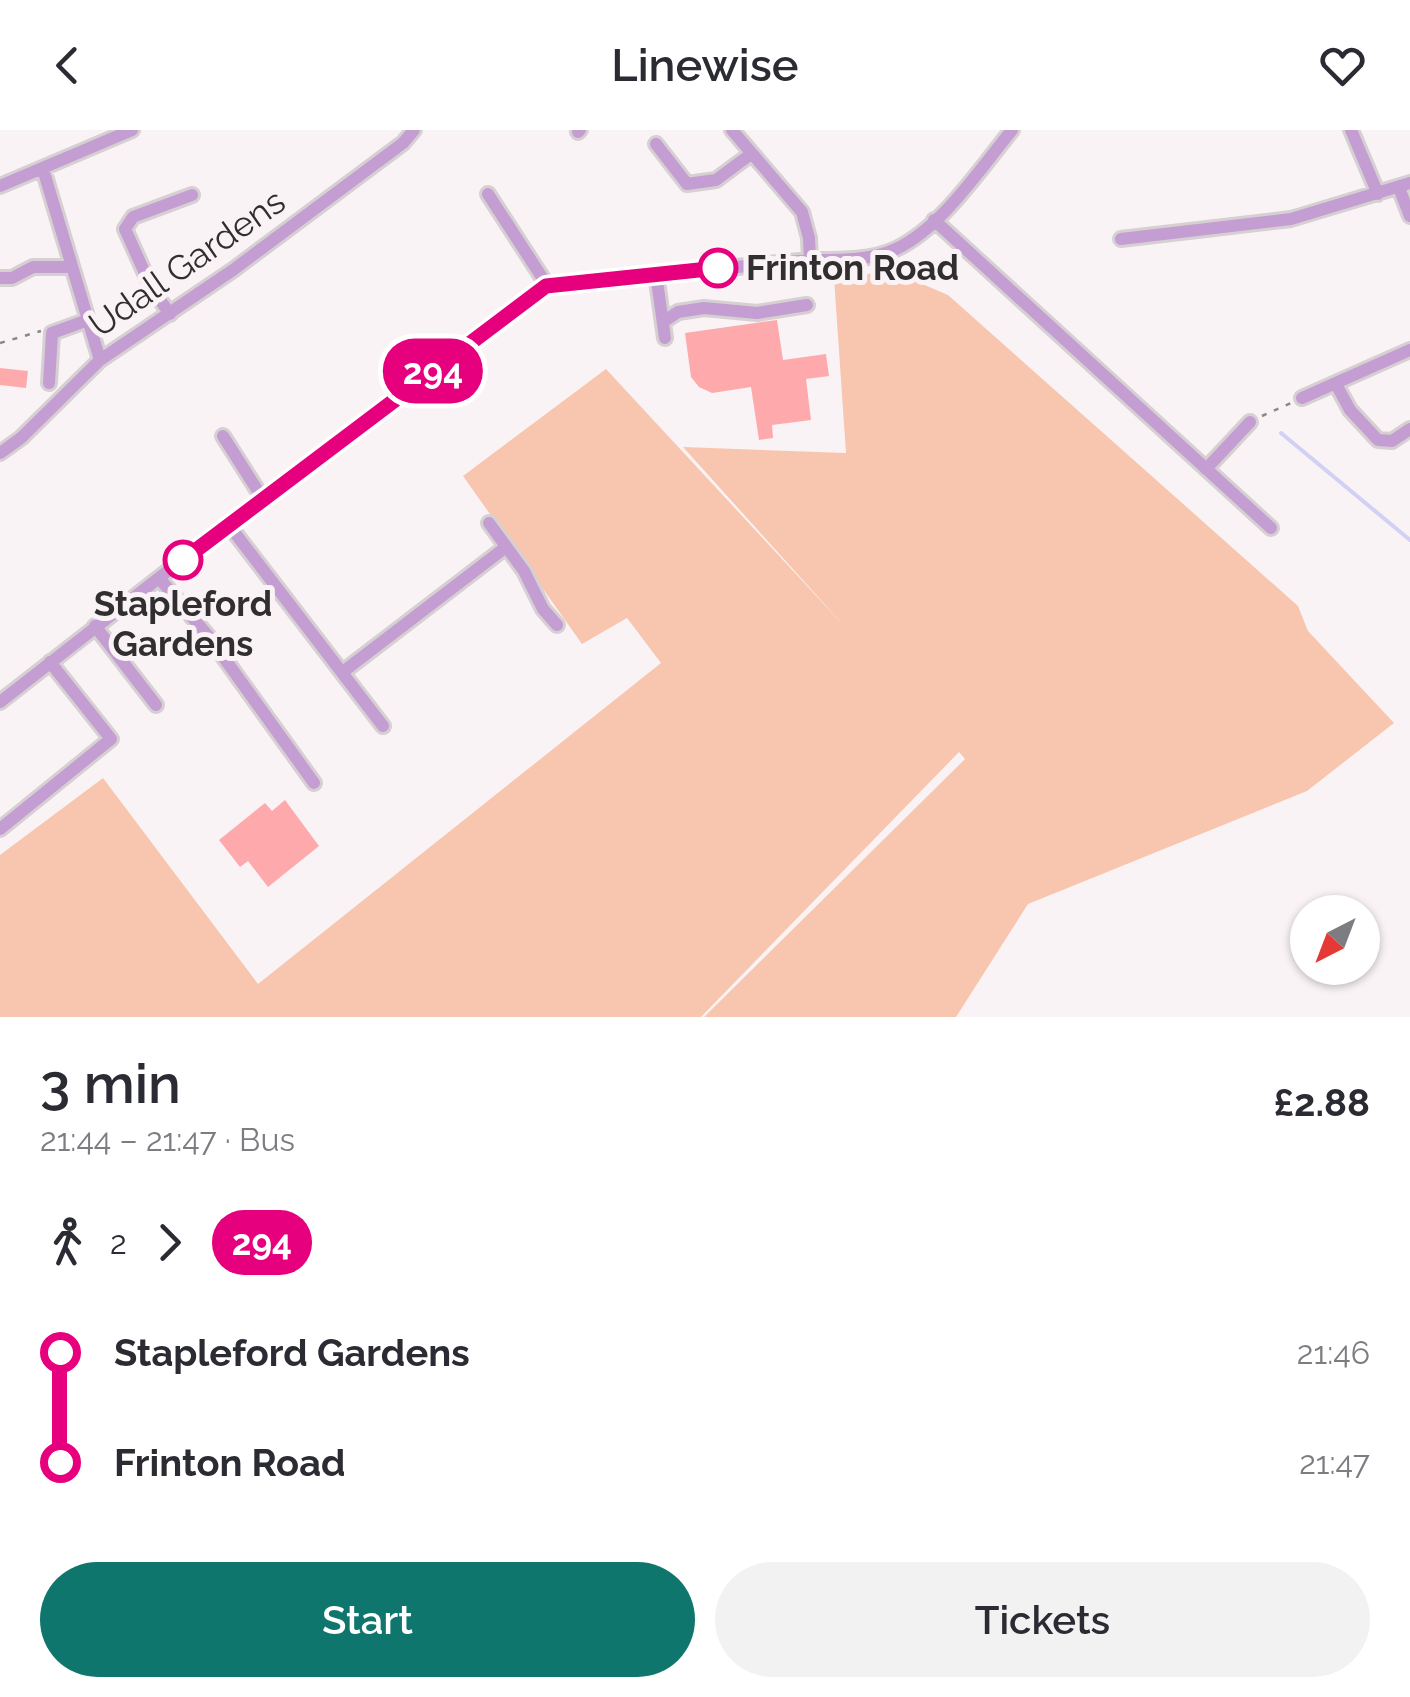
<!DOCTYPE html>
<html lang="en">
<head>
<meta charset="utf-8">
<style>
	body { margin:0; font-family:Raleway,sans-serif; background:#f2f2f3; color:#2b2b33; height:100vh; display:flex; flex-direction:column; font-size:38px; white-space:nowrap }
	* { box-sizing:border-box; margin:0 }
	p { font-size:32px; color:#7c7c81 }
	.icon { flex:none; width:55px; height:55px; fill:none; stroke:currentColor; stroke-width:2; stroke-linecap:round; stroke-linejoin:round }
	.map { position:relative; height:887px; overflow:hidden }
	.sheet { display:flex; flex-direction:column; background:#fff; flex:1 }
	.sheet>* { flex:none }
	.badge { padding:0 20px; border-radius:32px; font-size:35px; line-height:65px }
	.needle { width:65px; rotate:222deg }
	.buttons { position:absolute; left:1290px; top:765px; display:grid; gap:20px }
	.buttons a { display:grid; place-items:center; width:90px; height:90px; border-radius:50%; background:#fff; box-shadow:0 2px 8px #0004; font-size:50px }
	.map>.badge { position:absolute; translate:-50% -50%; box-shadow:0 0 0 5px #fff }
	.legs { display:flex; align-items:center; gap:15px; height:110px; padding:0 40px; font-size:32px }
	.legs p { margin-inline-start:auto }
	.head { display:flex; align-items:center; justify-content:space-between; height:170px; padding:0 40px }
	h1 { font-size:55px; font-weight:600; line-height:75px }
	.button { display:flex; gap:20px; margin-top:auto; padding:20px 40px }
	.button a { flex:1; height:115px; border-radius:60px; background:#0f766e; color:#fff; font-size:40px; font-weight:600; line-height:115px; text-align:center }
	.button a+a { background:#f2f2f3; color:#2b2b33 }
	ul { padding:0 40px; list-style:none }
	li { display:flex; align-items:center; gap:35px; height:110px; font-size:38px }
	li i { display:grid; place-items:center; width:15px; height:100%; margin:0 12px; background:currentColor }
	li i::after { content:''; width:25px; height:25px; margin:-12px; border:8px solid; border-radius:50%; background:#fff }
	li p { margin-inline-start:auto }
	li:first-child i { background:linear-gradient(#0000 50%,currentColor 0) }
	li:last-child i { background:linear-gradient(currentColor 50%,#0000 0) }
	header { display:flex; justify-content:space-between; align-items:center; height:130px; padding:0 40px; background:#fff; font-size:45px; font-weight:600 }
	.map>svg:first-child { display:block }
</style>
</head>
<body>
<header><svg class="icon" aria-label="back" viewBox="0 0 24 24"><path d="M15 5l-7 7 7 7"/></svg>Linewise<svg class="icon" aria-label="heart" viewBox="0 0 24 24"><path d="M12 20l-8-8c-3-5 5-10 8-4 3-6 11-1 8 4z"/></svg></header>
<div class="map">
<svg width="1410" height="887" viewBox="0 0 1410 887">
	<rect width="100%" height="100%" fill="#faf3f6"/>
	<!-- green -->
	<path fill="#f8c6ae" d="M892,141l56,24 350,311 10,25 86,92 -87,68 -279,113 -72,113h-252l261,-258 -6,-7 -258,265h-701v-162l103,-77 155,206 403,-321 -34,-45 -45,26 -119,-168 143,-107 240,259 -163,-181 163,6 -12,-175z"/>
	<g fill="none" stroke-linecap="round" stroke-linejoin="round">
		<!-- stream -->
		<path stroke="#d1d0f5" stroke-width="4" d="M1281,303l129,107"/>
	</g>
	<!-- building -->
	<path fill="#fea9ac" d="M777,190l6,40 43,-6 3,22 -23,3 5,41 -39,5 1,13 -14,2 -8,-53 -39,6 -13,-6 -8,-10 -6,-44z
		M0,238l28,3 -2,17 -26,-3z
		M285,670l34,46 -51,41 -20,-26 -8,6 -21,-27 46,-37 7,8z"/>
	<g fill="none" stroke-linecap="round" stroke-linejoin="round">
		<defs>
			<path id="minor" d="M732,0l70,82 7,26 1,22
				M1351,0l27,64
				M578,2l2,-2
				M656,14l31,40 29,-4 35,-26
				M43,39l57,191
				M0,56l132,-56
				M1399,58l11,28
				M488,64l59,91
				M934,90l337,308
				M1121,109l170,-20 119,-36
				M656,144l9,64
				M0,148h12l21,-11h39
				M170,184l-18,-25 -27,-60 8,-12 59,-22
				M663,192l15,-10 26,-4 53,5 50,-8
				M49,253l3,-50 36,-13
				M1336,254l14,26 28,30 14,1 18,-12
				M1302,268l108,-48
				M223,306l40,63
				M0,323l21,-15 79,-78 133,-90 170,-127 11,-13
				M1206,339l44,-47
				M489,393l35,48 19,38 14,16
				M228,394l155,202
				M159,448l50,59 105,146
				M95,496l61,79
				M344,541l162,-124
				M0,572l228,-178 319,-239 263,-25c27,0 61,1 86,-11 46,-22 84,-80 116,-119
				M0,699l111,-90 -61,-77"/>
		</defs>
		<!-- minor casing -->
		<use href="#minor" stroke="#d6d0d2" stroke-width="18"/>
		<!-- path -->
		<path stroke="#8c8789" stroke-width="2.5" stroke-dasharray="5 8" stroke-linecap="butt" d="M0,213l41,-12
			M1262,286l29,-13"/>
		<!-- minor -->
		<use href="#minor" stroke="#c49ed2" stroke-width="12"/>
	</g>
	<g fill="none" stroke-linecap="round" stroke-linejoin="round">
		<defs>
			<path id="line-1" d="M183,430l363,-274 172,-18"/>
		</defs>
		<!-- line-1 casing -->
		<use href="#line-1" stroke="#fff" stroke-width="22"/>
		<!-- line-1 -->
		<use href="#line-1" stroke="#e6007e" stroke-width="15"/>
	</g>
	<!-- markers -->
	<g fill="#fff" stroke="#e6007e" stroke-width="5">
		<circle cx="718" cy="138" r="18"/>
		<circle cx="183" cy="430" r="18"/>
	</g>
	<g text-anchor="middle" stroke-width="10" stroke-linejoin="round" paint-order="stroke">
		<!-- street labels -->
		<g font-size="35" fill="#312e30" stroke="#faf3f6">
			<text transform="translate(187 133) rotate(-35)" y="12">Udall Gardens</text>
		</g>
		<!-- stop labels -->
		<g font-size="35" font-weight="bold" fill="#312e30" stroke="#faf3f6" text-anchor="start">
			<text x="746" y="150">Frinton Road</text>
			<text x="183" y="486" text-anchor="middle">Stapleford<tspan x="183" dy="40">Gardens</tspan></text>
		</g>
	</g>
</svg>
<div class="buttons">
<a><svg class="needle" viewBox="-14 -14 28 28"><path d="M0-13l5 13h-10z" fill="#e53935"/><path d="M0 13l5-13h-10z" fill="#7c7c81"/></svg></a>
</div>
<b class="badge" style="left:433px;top:241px;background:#e6007e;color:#fff">294</b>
</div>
<section class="sheet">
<div class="head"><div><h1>3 min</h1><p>21:44 – 21:47 · Bus</p></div><b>£2.88</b></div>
<div class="legs"><svg class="icon" aria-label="walk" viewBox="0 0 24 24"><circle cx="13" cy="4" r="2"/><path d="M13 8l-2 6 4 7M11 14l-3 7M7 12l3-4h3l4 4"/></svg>2<svg class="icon" aria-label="forward" viewBox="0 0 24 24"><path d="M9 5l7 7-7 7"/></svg><b class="badge" style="background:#e6007e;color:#fff">294</b></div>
<ul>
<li><i style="color:#e6007e"></i><b>Stapleford Gardens</b><p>21:46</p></li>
<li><i style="color:#e6007e"></i><b>Frinton Road</b><p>21:47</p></li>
</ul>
<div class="button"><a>Start</a><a>Tickets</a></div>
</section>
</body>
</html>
